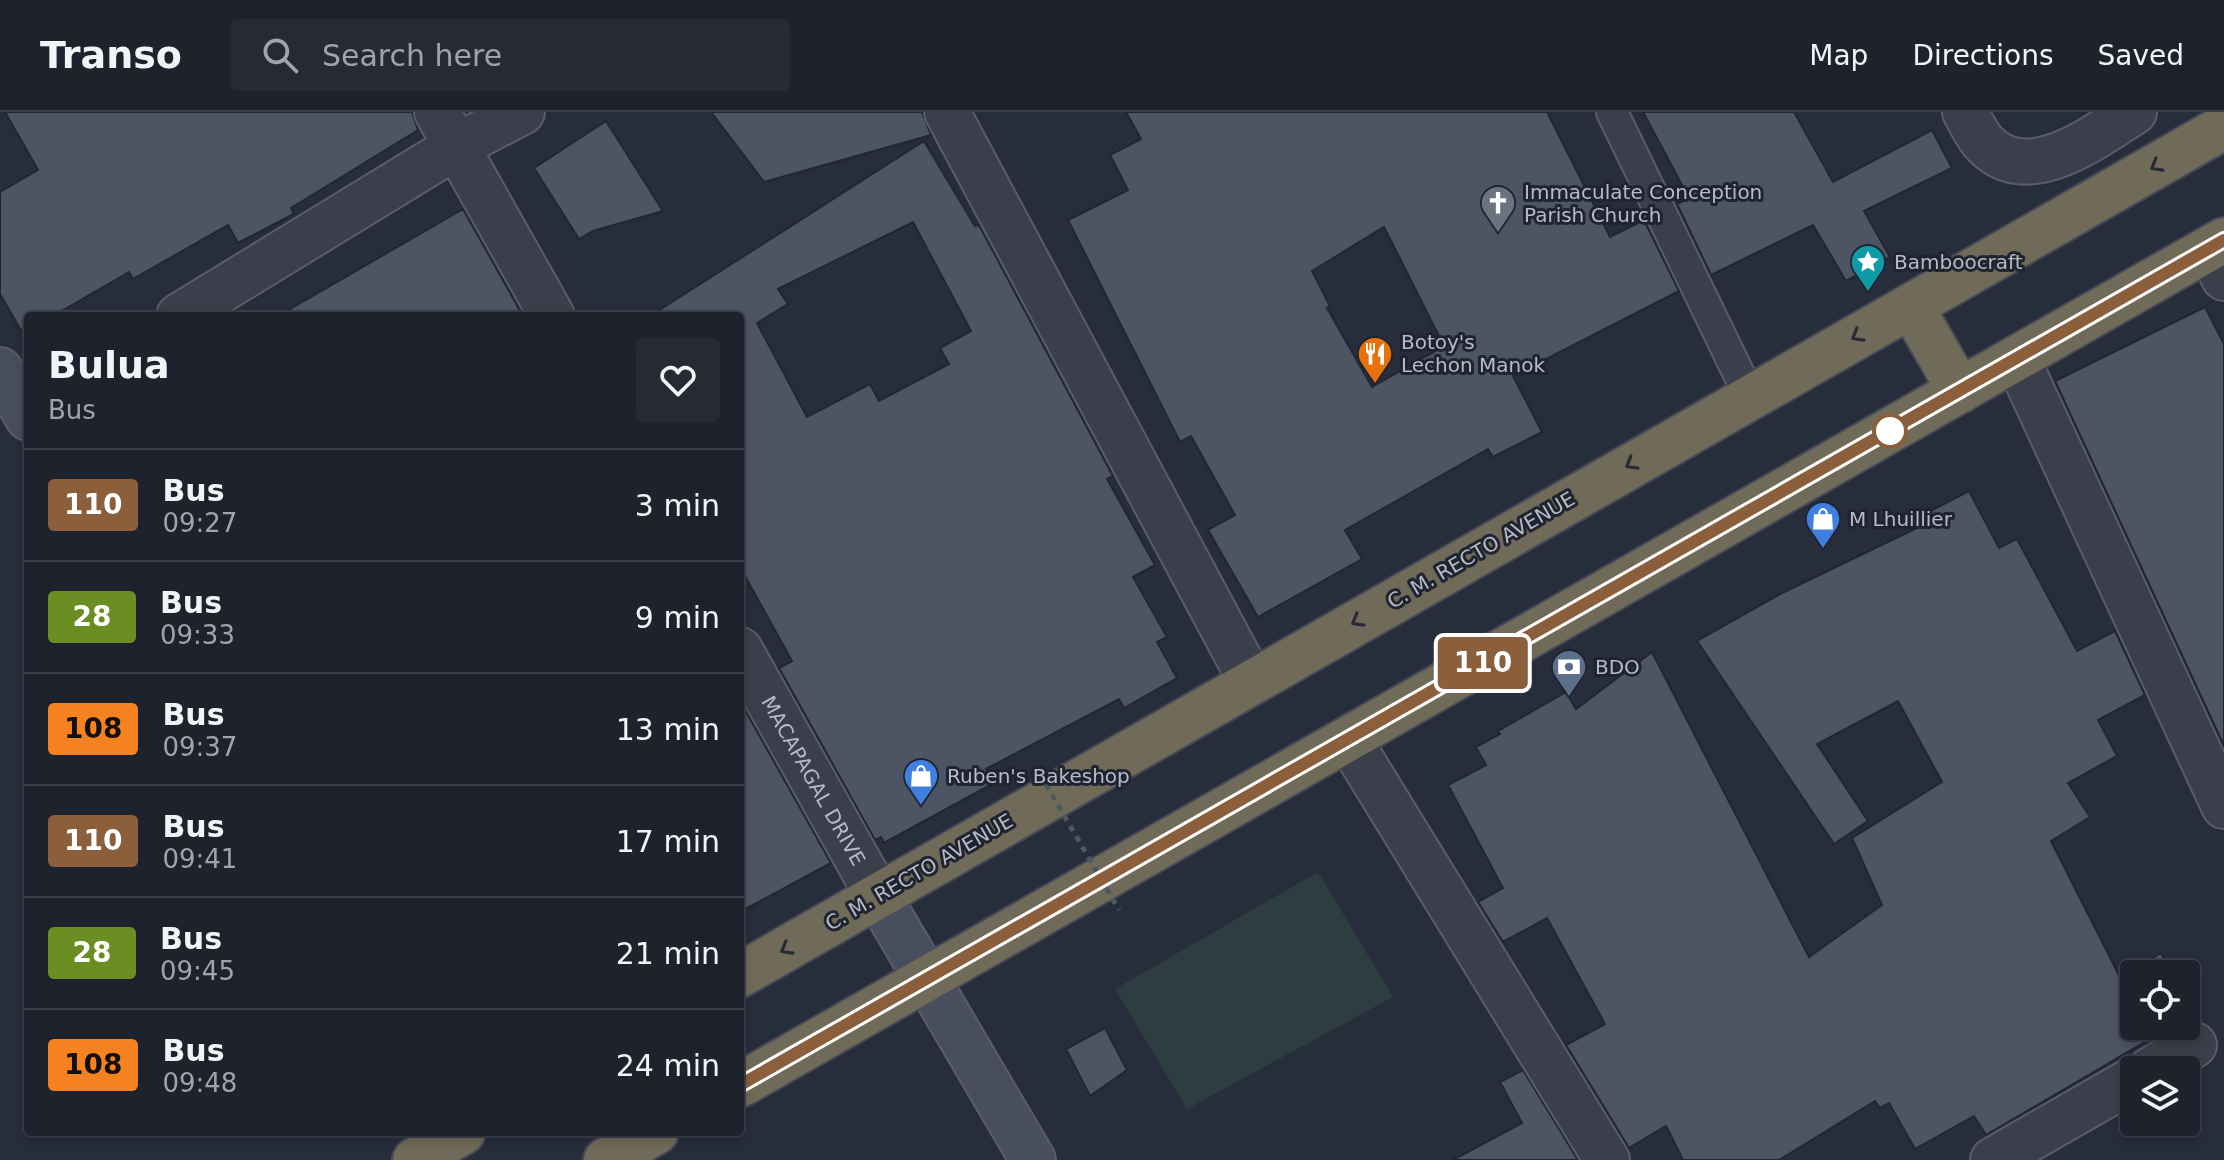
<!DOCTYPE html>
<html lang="en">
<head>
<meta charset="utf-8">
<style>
	body { margin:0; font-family:"DejaVu Sans",sans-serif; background:#252a34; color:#f1f3f6; height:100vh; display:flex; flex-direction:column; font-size:30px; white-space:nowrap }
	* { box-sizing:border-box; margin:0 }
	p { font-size:26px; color:#a0a4a9 }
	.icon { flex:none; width:44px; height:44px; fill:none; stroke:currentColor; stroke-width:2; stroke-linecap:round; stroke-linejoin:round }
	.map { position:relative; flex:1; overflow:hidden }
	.side { position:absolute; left:24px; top:200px; width:720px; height:824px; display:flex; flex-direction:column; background:#1d222c; border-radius:8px; box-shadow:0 4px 12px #0003,0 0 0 2px #3b3f48 }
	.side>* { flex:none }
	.badge { padding:0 16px; border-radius:6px; font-size:28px; line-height:52px }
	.buttons { position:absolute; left:2120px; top:848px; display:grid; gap:16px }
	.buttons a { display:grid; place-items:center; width:80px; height:80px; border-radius:8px; background:#1d222c; box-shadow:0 4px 12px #0003,0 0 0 2px #3b3f48; font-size:40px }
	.map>.badge { position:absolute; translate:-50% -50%; box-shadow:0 0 0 4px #fff }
	.round { display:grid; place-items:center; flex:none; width:84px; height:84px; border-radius:8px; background:#252a34 }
	.overview { display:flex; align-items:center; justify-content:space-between; height:136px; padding:0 24px }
	h1 { font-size:38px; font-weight:700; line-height:60px }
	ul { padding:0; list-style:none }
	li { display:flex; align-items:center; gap:24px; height:112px; padding:0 24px; border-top:2px solid #3b3f48 }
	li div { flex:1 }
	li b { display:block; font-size:30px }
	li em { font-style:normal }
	li .badge { min-width:88px; font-weight:700; text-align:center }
	header { display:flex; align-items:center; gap:48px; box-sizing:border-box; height:112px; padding:0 40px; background:#1d222c; border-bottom:2px solid #3b3f48 }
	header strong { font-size:38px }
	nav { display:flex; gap:44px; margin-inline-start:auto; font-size:28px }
	.search { width:560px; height:72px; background:#252a34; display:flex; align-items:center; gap:20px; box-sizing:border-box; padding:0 28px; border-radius:8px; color:#a0a4a9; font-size:30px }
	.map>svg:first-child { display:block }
</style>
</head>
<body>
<header>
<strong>Transo</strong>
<div class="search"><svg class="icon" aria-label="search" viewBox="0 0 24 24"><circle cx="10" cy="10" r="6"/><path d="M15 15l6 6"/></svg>Search here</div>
<nav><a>Map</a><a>Directions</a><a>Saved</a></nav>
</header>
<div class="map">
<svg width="2224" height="1048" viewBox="0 0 2224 1048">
	<rect width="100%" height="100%" fill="#272d3b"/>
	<!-- green -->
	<path fill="#2d3d40" d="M1318,760l75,125 -206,112 -72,-120z"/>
	<!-- building -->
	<path fill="#4d5463" stroke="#212632" stroke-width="2" fill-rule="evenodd" d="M5,0h407l6,18 -127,78 3,6 -56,29 -10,-18 -95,54 -4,-7 -76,44h-25v15l-5,3 -23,-40v-102l38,-22z
		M711,0h211l9,23 -167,47z
		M1126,0h421l63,125 34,-17 35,71 -166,85 29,56 -49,25 -5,-8 -143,81 17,29 -104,58 -50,-87 27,-15 -44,-79 -11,6 -112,-222 60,-30 -18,-35 31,-16zM1384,115l60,119 -72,41 -45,-79 3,-2 -18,-35z
		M1643,0h151l39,70 99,-52 20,38 -88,43 26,46 -44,24 -33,-56 -102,50 -34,-71 12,-6z
		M606,9l57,90 -70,20 -14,8 -45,-71z
		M924,29l51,85 4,-1 134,251 -6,3 48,86 -22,12 34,60 -10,5 20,36 -53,30 -5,-9 -133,70 8,14 -110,60 -3,-6 -6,3 -96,-172 13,-7 -52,-94v-251h-90zM913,110l58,109 -31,17 9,16 -70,37 -9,-17 -63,33 -50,-94 31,-19 -10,-15z
		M463,97l60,107h-245z
		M2205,195l19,37v402l-169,-365z
		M1969,379l30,57 18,-9 60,112 38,-20 30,64 -47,25 19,36 -49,27 22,34 -39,24 69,136 41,-24 12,21h-39v52h38l-186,109 -12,-19 -59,33 -26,-46 -9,5 -5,-7 -96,59h-96l-17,-34 -37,22 -63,-103 39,-21 -58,-106 -44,24 -25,-40 25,-14 -55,-103 38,-20 -10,-18 24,-13 -2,-3 68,-39 10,17 76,-57 157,305 73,-52 -30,-67 90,-56 -44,-81 -81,43 51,77 -34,23 -137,-203 85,-48 137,-66 -4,-8z
		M740,589l91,162 -91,49z
		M1105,916l22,42 -37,26 -24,-47z
		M1523,958l55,90h-125l69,-37 -22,-41z"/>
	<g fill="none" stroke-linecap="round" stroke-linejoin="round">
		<defs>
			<path id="lane" d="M1612,0l138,285"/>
			<g id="street">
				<path d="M437,0l115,204"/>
				<path d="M947,0l304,569"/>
				<path d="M1965,0c6,10 12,24 20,32 44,45 110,-8 149,-32"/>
				<path d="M2209,137l15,29"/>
				<path d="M179,204l278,-170 65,-34"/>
				<path d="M2017,247l207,447"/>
				<path id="s1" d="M740,538l138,246"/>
				<path d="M1349,628l258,420"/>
				<path d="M2150,958l44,-25"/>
				<path d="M1993,1048l141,-81"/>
			</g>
			<path id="secondary" d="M0,258l28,48
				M878,784l155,264"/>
			<path id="highway" d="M1911,194l49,85
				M740,863l1484,-848
				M740,973l1484,-845
				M415,1048l48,-28
				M606,1048l50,-28"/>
		</defs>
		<!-- lane casing -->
		<use href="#lane" stroke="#585d69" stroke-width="34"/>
		<!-- street casing -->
		<use href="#street" stroke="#585d69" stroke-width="48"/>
		<!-- secondary casing -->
		<use href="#secondary" stroke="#585d69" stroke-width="48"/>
		<!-- highway casing -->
		<use href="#highway" stroke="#454a56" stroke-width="48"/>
		<!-- lane -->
		<use href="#lane" stroke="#3a3f4b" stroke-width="30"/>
		<!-- street -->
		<use href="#street" stroke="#3a3f4b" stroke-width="44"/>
		<!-- secondary -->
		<use href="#secondary" stroke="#494e5e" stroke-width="44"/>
		<!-- highway -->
		<use href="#highway" stroke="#706a58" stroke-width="44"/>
		<!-- path-bridge -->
		<path stroke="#4b595d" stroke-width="5" stroke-dasharray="6 6" stroke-linecap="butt" d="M1040,662l79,136"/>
	</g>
	<!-- one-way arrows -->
	<defs><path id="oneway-chevron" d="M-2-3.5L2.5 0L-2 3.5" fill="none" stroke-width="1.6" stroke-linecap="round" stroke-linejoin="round" transform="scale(2)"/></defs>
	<g stroke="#272b34">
		<use href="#oneway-chevron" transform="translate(2156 54) rotate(150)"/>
		<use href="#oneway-chevron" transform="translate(1857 224) rotate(150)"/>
		<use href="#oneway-chevron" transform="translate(1631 352) rotate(150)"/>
		<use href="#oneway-chevron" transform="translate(1357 509) rotate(150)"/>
		<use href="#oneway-chevron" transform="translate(786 837) rotate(150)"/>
	</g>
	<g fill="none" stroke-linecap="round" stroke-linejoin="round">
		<defs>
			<path id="line" d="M740,973l1484,-845"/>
		</defs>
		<!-- line casing -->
		<use href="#line" stroke="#fff" stroke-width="18"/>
		<!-- line -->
		<use href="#line" stroke="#8b5e3c" stroke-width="12"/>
	</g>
	<!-- icons -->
	<defs>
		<symbol id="church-pin" viewBox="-11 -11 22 30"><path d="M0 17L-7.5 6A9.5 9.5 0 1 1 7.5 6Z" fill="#6b7280" stroke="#1f2430"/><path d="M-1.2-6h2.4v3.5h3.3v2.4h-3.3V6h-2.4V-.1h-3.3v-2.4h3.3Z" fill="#fff"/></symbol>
		<symbol id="sight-pin" viewBox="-11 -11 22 30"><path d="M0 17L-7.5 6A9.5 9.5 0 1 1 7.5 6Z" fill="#0f9aa8" stroke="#1f2430"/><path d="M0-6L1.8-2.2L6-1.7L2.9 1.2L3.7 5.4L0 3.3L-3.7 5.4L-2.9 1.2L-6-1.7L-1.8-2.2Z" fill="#fff"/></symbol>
		<symbol id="restaurant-pin" viewBox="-11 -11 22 30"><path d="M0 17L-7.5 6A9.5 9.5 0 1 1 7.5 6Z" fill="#e8710a" stroke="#1f2430"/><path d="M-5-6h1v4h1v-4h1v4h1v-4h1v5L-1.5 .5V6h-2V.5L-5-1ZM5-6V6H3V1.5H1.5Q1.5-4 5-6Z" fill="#fff"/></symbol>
		<symbol id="shop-pin" viewBox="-11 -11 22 30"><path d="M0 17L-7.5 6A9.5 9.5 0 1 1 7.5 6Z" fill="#3f7fe0" stroke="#1f2430"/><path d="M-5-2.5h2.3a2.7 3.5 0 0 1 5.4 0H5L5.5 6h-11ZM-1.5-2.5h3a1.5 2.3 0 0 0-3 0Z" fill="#fff"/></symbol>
		<symbol id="bank-pin" viewBox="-11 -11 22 30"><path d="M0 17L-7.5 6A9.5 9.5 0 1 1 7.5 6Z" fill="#5c6f8a" stroke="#1f2430"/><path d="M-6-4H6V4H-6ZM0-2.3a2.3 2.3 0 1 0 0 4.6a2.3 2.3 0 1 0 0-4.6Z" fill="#fff"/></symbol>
	</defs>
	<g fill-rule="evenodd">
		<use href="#church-pin" x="1478" y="71" width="40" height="54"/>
		<use href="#sight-pin" x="1848" y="130" width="40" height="54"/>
		<use href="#restaurant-pin" x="1355" y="222" width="40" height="54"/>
		<use href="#shop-pin" x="1803" y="387" width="40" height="54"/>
		<use href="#bank-pin" x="1549" y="535" width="40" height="54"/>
		<use href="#shop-pin" x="901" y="644" width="40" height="54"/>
	</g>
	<!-- markers -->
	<circle fill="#fff" stroke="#8b5e3c" stroke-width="4" cx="1890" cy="319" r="16"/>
	<g text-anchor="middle" stroke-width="6" stroke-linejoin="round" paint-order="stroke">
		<!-- poi labels -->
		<g font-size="20" fill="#b6bbc6" stroke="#1f2430" text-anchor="start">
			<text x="1524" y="87">Immaculate Conception<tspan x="1524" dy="23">Parish Church</tspan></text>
			<text x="1894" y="157">Bamboocraft</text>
			<text x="1401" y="237">Botoy's<tspan x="1401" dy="23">Lechon Manok</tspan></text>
			<text x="1849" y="414">M Lhuillier</text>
			<text x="1595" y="562">BDO</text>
			<text x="947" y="671">Ruben's Bakeshop</text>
		</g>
		<!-- street labels -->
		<g font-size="20" fill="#b6bbc6" stroke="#1f2430">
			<text transform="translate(1481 438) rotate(-30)" y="7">C. M. RECTO AVENUE</text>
			<text dy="7" stroke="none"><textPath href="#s1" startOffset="150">MACAPAGAL DRIVE</textPath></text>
			<text transform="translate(919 760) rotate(-30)" y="7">C. M. RECTO AVENUE</text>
		</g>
	</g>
</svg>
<div class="buttons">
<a><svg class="icon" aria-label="locate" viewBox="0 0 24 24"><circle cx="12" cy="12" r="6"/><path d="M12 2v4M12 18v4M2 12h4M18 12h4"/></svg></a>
<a><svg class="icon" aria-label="layers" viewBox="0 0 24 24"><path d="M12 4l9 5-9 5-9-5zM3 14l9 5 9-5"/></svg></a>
</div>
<b class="badge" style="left:1483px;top:551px;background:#8b5e3c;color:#fff">110</b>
<section class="side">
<div class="overview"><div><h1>Bulua</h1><p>Bus</p></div><a class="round"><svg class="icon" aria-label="heart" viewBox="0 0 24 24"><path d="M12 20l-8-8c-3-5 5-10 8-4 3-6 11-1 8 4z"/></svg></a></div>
<ul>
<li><span class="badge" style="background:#8b5e3c;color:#fff">110</span><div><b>Bus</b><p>09:27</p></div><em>3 min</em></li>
<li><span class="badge" style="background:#6b8e23;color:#fff">28</span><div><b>Bus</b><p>09:33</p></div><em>9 min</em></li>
<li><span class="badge" style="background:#f58220;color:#111">108</span><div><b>Bus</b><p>09:37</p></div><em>13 min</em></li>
<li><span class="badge" style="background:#8b5e3c;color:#fff">110</span><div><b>Bus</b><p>09:41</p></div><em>17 min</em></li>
<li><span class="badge" style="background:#6b8e23;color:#fff">28</span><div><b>Bus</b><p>09:45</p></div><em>21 min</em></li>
<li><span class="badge" style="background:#f58220;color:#111">108</span><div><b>Bus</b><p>09:48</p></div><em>24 min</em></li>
</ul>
</section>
</div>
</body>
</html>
